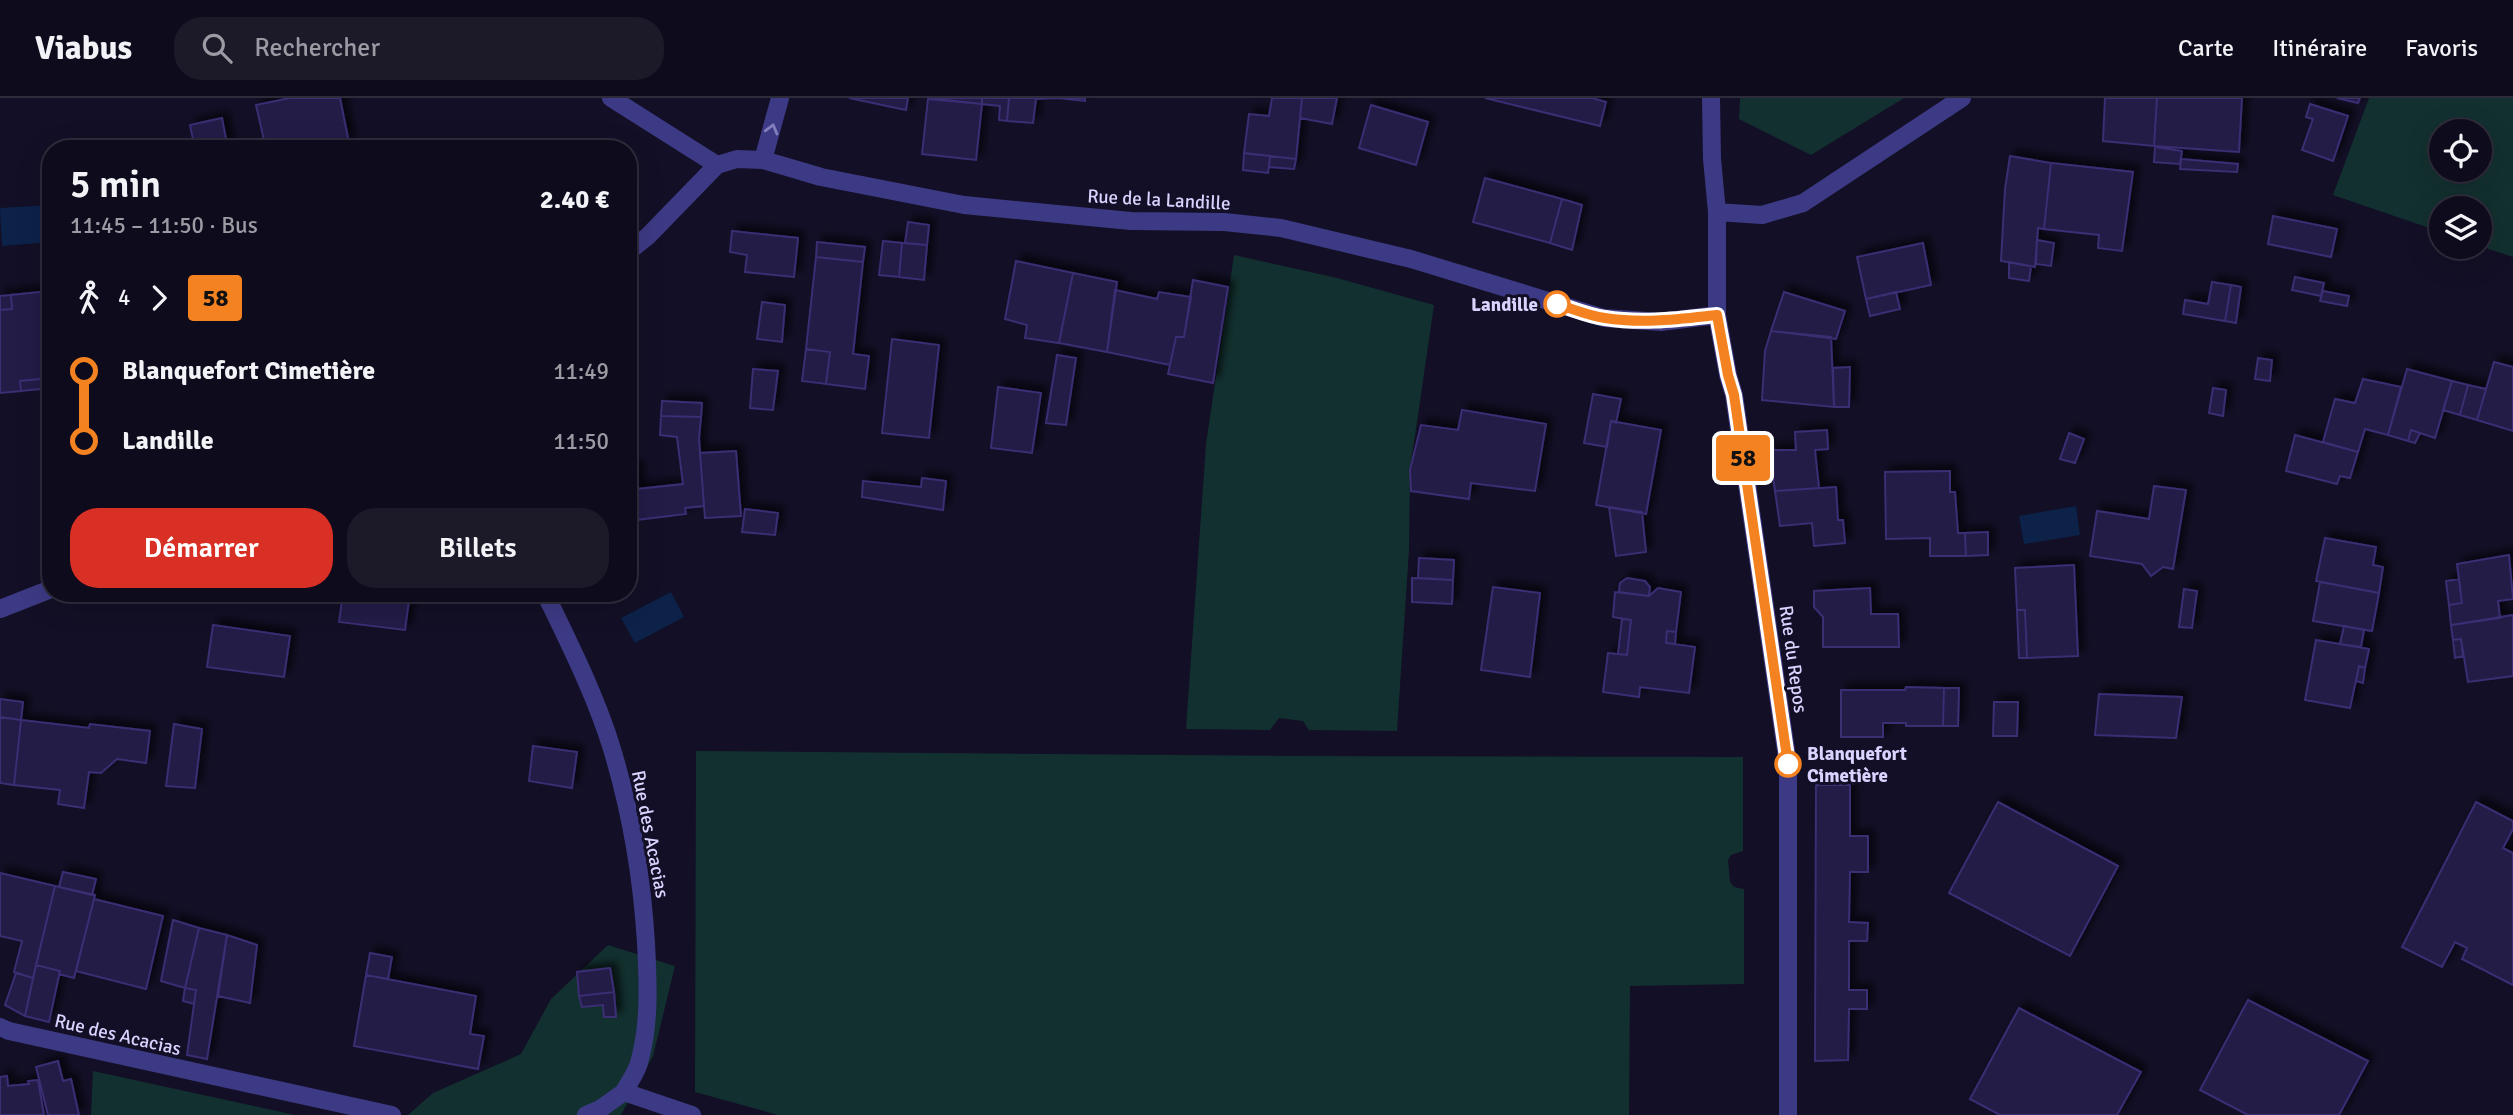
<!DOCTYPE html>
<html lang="fr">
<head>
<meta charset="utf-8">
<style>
	body { margin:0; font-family:Signika,sans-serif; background:#1c1929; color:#f1f3f6; height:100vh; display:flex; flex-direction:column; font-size:26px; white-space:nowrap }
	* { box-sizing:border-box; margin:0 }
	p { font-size:23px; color:#9b9ba3 }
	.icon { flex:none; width:38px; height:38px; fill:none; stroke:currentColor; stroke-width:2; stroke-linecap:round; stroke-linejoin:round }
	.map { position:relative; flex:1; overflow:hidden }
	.sheet { position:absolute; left:42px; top:42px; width:595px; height:462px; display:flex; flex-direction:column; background:#0e0b1c; border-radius:28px; box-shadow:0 7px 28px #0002,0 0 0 2px #2e2b3b }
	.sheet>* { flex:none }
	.badge { padding:0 14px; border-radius:5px; font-size:24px; line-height:46px }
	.controls { position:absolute; left:2429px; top:21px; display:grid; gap:14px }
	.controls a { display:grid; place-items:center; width:63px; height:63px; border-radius:50%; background:#0e0b1c; box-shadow:0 7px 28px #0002,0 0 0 2px #2e2b3b; font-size:35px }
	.map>.badge { position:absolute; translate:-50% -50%; box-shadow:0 0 0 4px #fff }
	.legs { display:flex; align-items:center; gap:10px; height:77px; padding:0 28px; font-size:23px }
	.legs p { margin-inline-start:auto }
	.head { display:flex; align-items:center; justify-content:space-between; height:119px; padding:0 28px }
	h1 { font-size:38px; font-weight:600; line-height:52px }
	.primary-button { display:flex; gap:14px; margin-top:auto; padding:14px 28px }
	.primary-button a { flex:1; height:80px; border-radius:28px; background:#d93025; color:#fff; font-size:28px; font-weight:600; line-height:80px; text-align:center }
	.primary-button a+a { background:#1c1929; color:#f1f3f6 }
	ul { padding:0 28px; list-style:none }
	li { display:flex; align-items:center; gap:24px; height:70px; font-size:26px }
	li i { display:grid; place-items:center; width:10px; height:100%; margin:0 9px; background:currentColor }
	li i::after { content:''; width:18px; height:18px; margin:-9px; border:5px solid; border-radius:50%; background:#0e0b1c }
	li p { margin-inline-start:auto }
	li:first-child i { background:linear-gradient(#0000 50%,currentColor 0) }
	li:last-child i { background:linear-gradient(currentColor 50%,#0000 0) }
	header { display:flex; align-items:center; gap:42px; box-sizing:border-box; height:98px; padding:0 35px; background:#0e0b1c; border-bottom:2px solid #2e2b3b }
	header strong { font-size:33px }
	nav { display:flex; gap:38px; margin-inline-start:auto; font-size:24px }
	.search { width:490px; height:63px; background:#1c1929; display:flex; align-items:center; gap:18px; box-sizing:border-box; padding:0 24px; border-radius:28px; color:#9b9ba3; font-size:26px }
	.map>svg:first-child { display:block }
</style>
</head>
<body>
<header>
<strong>Viabus</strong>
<div class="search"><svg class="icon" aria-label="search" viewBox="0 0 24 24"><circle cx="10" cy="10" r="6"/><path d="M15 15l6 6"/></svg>Rechercher</div>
<nav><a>Carte</a><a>Itinéraire</a><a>Favoris</a></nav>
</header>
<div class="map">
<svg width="2513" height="1017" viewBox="0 0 2513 1017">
	<defs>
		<filter id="shadow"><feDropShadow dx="6" dy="-6" stdDeviation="3.5" flood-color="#0009"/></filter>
	</defs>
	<rect width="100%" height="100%" fill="#130f26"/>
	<!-- green -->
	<path fill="#12302f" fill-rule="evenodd" d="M1740,0h164l-93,57 -72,-36z
		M2369,0h144v159l-33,-11v-38h-39v24l-108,-37zM2441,33h39v39h-39z
		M1234,157l103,23 97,27 -24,165 -1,80 -12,181 -88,-1 -6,-9 -24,-3 -9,12 -84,-1 20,-285z
		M696,653l593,5 454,1v94l-12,4 -3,5 2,22 4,5 10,2v95l-114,2 -1,129h-851l-83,-23z
		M608,847l67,21 -22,90 -32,59h-213l25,-22 88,-39 30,-55z
		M93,973l202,44h-204z"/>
	<!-- water -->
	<path fill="#0c2248" d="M51,107v37l-49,4 -2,-38z
		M2076,408l4,29 -56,9 -5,-28z
		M671,494l13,25 -49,26 -14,-25z"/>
	<!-- building -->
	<path fill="#241b47" stroke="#3b2d73" stroke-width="2" filter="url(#shadow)" d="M290,0h50l9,45 -29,6h-54l-10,-44z
		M849,0h59l-2,12z
		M928,0h54v6z
		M982,0h27l-2,23 -8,-1 1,-14 -18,-2z
		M1009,0h49l-22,1 -3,24 -26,-2z
		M1058,0h27v3z
		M1272,0h30l-6,61 -52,-6 5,-39 20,2z
		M1302,0h35l-5,26 -32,-6z
		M1485,0h107l14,4 -6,24z
		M2105,0h52l-3,48 -51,-5z
		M2157,0h85l-3,54 -85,-6z
		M2337,0h23l-2,5z
		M928,1l54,5 -6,56 -54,-6z
		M2310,6l38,12 -15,45 -31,-11 11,-31 -7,-2z
		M1371,7l57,17 -12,43 -57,-17z
		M222,20l6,31h-33l-5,-24z
		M2155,49l27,4 -2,13 -26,-2z
		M1244,55l26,3 -2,17 -25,-3z
		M1270,58l26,3 -2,10 -25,-2z
		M2010,58l41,7 -7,66 -6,-1 -3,39 -34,-6 4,-72z
		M2181,61l57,5 -1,8 -57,-3z
		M2051,65l82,9 -11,79 -24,-3 1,-13 -55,-6z
		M1485,80l77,21 -12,44 -77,-21z
		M1562,101l20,6 -10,45 -22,-7z
		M2273,118l64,13 -6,28 -63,-13z
		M908,124l21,3 -2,20 -22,-2z
		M732,133l66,7 -4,39 -49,-5 2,-17 -17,-3z
		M2037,142l17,3 -3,23 -15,-2z
		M883,143l19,2 -3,34 -20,-2z
		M817,144l48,5 -2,15 -47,-5z
		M902,145l25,2 -3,35 -25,-3z
		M1923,145l8,42 -65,14 -9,-42z
		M816,159l47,5 -10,92 16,2 -4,33 -39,-5 4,-32 -24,-3z
		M1016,163l57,12 -14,70 -34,-5 2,-13 -22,-6z
		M2009,164l22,4 -2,15 -20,-3z
		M1073,175l44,9 -10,70 -48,-9z
		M2295,179l29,6 -3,13 -29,-6z
		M1193,182l35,7 -15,96 -45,-9 8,-37h8z
		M2212,184l19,3 -6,36 -42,-7 2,-14 23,4z
		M2231,187l10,2 -5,36 -11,-2z
		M1115,192l42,9 2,-7 32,5 -7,40h-8l-6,28 -63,-13z
		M49,193l2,87 -31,3 1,10 -21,2v-83l12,-1 -1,-14z
		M2323,193l26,5 -2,10 -27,-5z
		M1784,194l61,19 -9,28 -65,-8z
		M1896,194l4,17 -30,7 -4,-17z
		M11,197l1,14 -12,1v-14z
		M762,204l23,3 -3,37 -25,-3z
		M1771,233l60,6 3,70 -72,-7 3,-49z
		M892,241l47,6 -10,93 -47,-5z
		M806,251l24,3 -4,32 -24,-3z
		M1057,257l19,3 -10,67 -20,-2z
		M2258,260l14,2 -2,21 -15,-2z
		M2494,264l19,5v64l-36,-11z
		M1850,269l-1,40h-15l-1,-39z
		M753,271l25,2 -5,39 -23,-2z
		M2407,271l45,12 -17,57 -24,-8 -3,11 -20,-6z
		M51,280v10l-30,3 -1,-10z
		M2363,281l38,8 -13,48 -23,-6 -7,23 -35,-10 12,-43 20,4z
		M2452,283l16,4 -8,30 -17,-5z
		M2468,287l18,4 -9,31 -17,-5z
		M998,289l43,6 -9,60 -41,-5z
		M2213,290l13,2 -3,26 -14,-3z
		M1593,296l28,5 -5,24 -5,-2 -4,26 -23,-4z
		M662,303l40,2 -1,14 -40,-1z
		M1462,312l84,14 -11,67 -64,-8 -2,16 -58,-8 -1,-21 11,-45 37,5z
		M661,318l40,1 -2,22 5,67 -19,2 1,6 -58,7v-31l55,-6 -6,-47 -17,-2z
		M1611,323l50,9 -15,84 -50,-9z
		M1827,332l1,19 -13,1 4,38 -44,3 -6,-41h27l-1,-18z
		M2411,332l9,3 -5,10 -7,-2z
		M2069,335l15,6 -9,24 -15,-4z
		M2295,337l63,17 -8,26 -10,-2 -3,8 -51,-13z
		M736,353l5,65 -36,2 -5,-65z
		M637,369l1,22 -10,1v-22z
		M1950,373v21h5l3,41h7l1,23h-36v-18l-44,1 -1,-67z
		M922,380l24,3 -3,29 -81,-13 1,-16 58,6z
		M2154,388l32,4 -13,79 -10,-2 -12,9 -9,-12 -52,-8 7,-45 52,8z
		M1836,389l2,33h5l2,23 -31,3 -2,-23 -32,3 -5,-35z
		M1609,409l33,5 4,40 -30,4z
		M745,411l33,4 -3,22 -33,-3z
		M1988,434v23l-22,1 -1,-23z
		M2325,440l51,9 -3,18 10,2 -4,26 -63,-12z
		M2509,457l4,44 -15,2 2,17 -49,7 -2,-20 13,-2 -5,-39z
		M1419,460l35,2 -1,20 -35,-2z
		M2074,467l4,91 -51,2 -2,-48h-8l-2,-42z
		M1412,480l41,2 -1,24 -40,-2z
		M1627,480l18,3 5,6 -1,9 -30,-4 1,-9z
		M2459,481l3,24 -13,2 -3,-24z
		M2320,484l59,11 -7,38 -59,-10z
		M1493,489l47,6 -10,84 -49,-7z
		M1658,490l23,4 -5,40 -9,-1 -1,12 29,4 -6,46 -49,-6 -1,10 -36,-5 5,-39 19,2 4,-35 -18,-3 2,-25 34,4z
		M1870,490l1,26h27l1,33h-76v-30l-9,-10v-16z
		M2184,491l13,2 -5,37 -13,-1z
		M343,495h67l-5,37 -66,-8z
		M2017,512h8l2,48h-8z
		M2513,517v61l-45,6 -7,-43 -8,1 -2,-15z
		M1622,521l9,1 -4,35 -9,-1z
		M213,527l77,11 -6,41 -77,-10z
		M2344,528l20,4 -3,17 -21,-3z
		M1667,533l9,1 -1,12 -9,-1z
		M2461,541l2,17 -8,2 -2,-18z
		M2316,542l53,9 -4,19 -6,-2 -9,42 -45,-8z
		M2359,568l6,2 -2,15 -7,-2z
		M1906,589l38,1 -1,38h-37v-3h-23v14h-42v-47h64z
		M1944,590h15l-1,38h-15z
		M2099,596l83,3 -6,41 -81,-3z
		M0,601l23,3 -2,18 -21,-3z
		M1994,604h24l-1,34h-24z
		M0,619l21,3 -7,65 -14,-2z
		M21,622l68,8 1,-4 60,7 -4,32 -29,-4 -16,14 -12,-1 -5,36 -26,-4 2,-14 -46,-5z
		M174,626l28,5 -7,59 -29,-2z
		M533,648l44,6 -5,36 -43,-7z
		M1816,687h34v51h18v36h-18l-1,50 19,1 -1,18h-18v49h18v19h-18l-1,51 -33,1z
		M1998,704l120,64 -48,90 -121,-63z
		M2476,704l37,19v8l-10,19 10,5v132l-51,-26 5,-11 -12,-6 -13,25 -40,-20z
		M63,774l33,7 -4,16 -33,-8z
		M0,775l55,13 -22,92 -19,-6 8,-31 -22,-5z
		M55,788l40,9 -21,83 -15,-4 1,-3 -24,-6z
		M94,801l69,17 -17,73 -70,-18z
		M173,822l26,8 -14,60 -24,-7z
		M199,830l28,7 -20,124 -20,-4 9,-65 -11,-2z
		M227,837l30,10 -7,58 -32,-7z
		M370,855l22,4 -4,22 -22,-4z
		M36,867l24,6 -11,51 -24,-6z
		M610,870l4,24 -35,4 -2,-24z
		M16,875l17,5 -8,38 -20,-11z
		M366,877l110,21 -6,38 14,2 -6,33 -124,-23z
		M185,890l11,2 -2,14 -11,-3z
		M614,894l2,25h-12l-1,-12 -21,2 -3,-11z
		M2248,902l120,61 -29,54h-91l-48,-25z
		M2019,910l122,64 -24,43h-117l-30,-16z
		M58,963l5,20 8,-2 8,36h-31l-12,-48z
		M7,978l1,10 21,-2 -1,-3 10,-1 6,35h-44v-38z"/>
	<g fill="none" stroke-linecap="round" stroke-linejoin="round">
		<!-- minor -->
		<path stroke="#3d3a85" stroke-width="18" d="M611,0l106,67
			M1711,0l1,61 5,53v103l11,60 6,20 54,369v351
			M763,62l17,-62
			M1717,114l45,3 41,-12 159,-105
			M628,154l20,-16 69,-71 20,-6 26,1 58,17 143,28 167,16 93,1 57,6 130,31 193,59 57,4 56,-7
			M545,495c24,50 51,103 67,156 19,63 30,128 34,194 2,38 4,79 -6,116 -2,12 -11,23 -16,33l68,23
			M0,511l51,-20
			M0,929l9,4 383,84
			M586,1017l14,-6 24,-17"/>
	</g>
	<!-- one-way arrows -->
	<defs><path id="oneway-chevron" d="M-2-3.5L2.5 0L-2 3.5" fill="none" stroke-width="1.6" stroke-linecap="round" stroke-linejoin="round" transform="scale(1.75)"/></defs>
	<use stroke="#837fbc" href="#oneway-chevron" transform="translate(772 31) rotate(-75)"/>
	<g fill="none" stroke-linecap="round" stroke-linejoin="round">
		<defs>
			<path id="line-1" d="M1557,206c16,5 32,12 48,14 38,6 74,1 112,-3l11,60 6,20 54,369"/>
		</defs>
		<!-- line-1 casing -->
		<use href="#line-1" stroke="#fff" stroke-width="16"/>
		<!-- line-1 -->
		<use href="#line-1" stroke="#f58220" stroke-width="10"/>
	</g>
	<!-- markers -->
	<g fill="#fff" stroke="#f58220" stroke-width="3.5">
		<circle cx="1557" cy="206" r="12"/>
		<circle cx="1788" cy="666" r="12"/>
	</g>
	<g text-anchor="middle" stroke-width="6" stroke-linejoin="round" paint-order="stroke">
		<!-- street labels -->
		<g font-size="19" fill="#d9d4ff" stroke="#130f26">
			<text transform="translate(1159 101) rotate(3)" y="7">Rue de la Landille</text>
			<text transform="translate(1794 561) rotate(82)" y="7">Rue du Repos</text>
			<text transform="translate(651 736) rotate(79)" y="7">Rue des Acacias</text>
			<text transform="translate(118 936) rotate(13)" y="7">Rue des Acacias</text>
		</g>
		<!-- stop labels -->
		<g font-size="19" font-weight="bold" fill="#d9d4ff" stroke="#130f26" text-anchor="end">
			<text x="1538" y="213">Landille</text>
			<text x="1807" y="662" text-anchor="start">Blanquefort<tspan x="1807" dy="22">Cimetière</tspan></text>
		</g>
	</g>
</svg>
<div class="controls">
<a><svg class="icon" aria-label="locate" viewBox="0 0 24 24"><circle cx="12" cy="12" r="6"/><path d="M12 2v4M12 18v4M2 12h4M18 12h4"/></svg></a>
<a><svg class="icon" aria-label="layers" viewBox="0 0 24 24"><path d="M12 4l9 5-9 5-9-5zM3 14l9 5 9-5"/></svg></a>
</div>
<b class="badge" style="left:1743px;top:360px;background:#f58220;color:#111">58</b>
<section class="sheet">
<div class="head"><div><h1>5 min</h1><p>11:45 – 11:50 · Bus</p></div><b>2.40 €</b></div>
<div class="legs"><svg class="icon" aria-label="walk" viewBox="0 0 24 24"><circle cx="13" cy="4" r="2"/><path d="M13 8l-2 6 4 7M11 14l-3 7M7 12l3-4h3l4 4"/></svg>4<svg class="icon" aria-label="forward" viewBox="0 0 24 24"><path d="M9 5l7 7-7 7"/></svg><b class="badge" style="background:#f58220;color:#111">58</b></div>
<ul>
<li><i style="color:#f58220"></i><b>Blanquefort Cimetière</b><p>11:49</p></li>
<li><i style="color:#f58220"></i><b>Landille</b><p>11:50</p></li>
</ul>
<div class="primary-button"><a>Démarrer</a><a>Billets</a></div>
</section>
</div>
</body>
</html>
